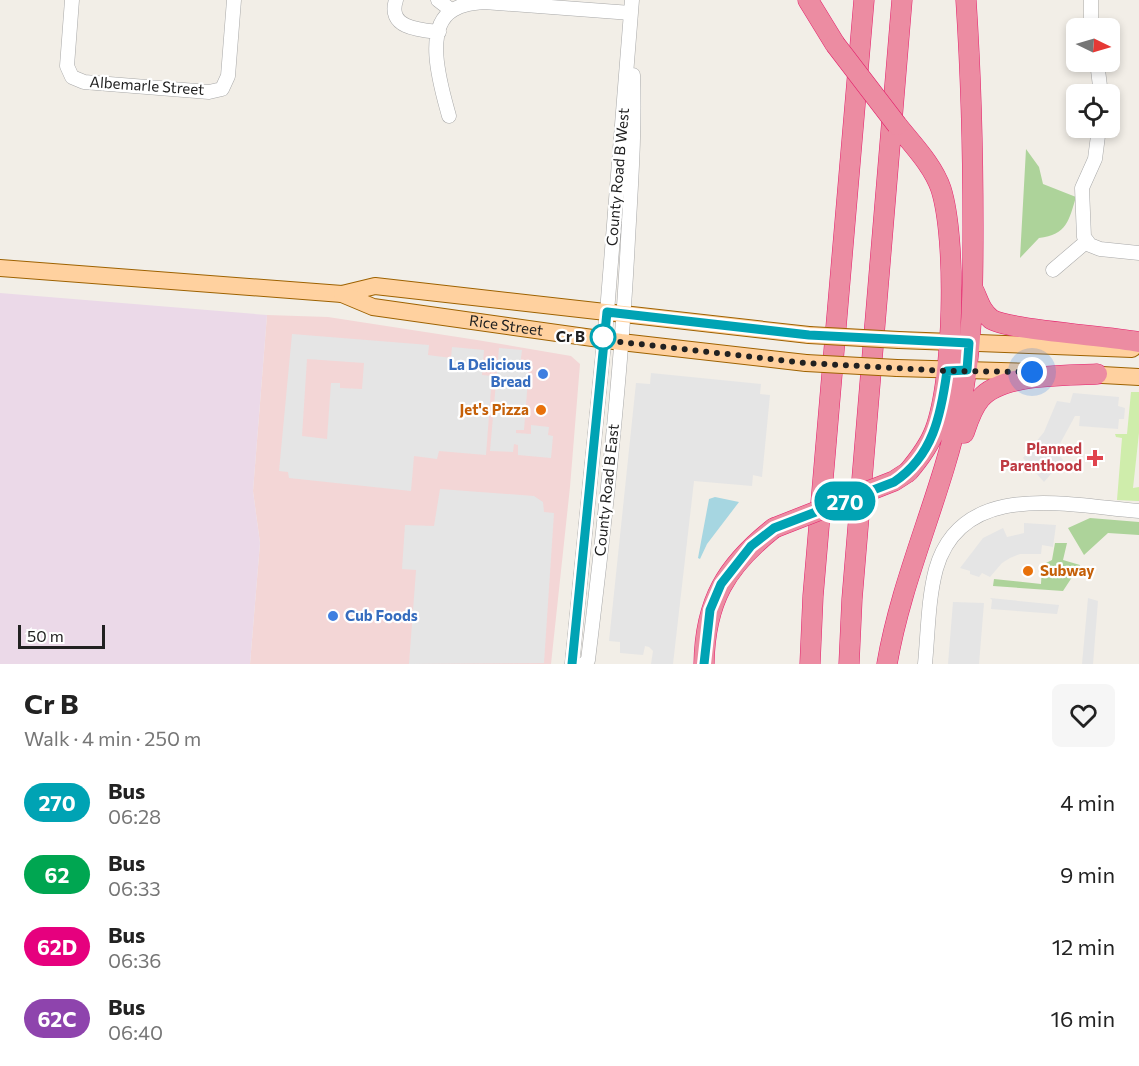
<!DOCTYPE html>
<html lang="en">
<head>
<meta charset="utf-8">
<style>
	body { margin:0; font-family:Commissioner,sans-serif; background:#f6f6f6; color:#222; height:100vh; display:flex; flex-direction:column; font-size:22px; white-space:nowrap }
	* { box-sizing:border-box; margin:0 }
	p { font-size:20px; color:#767676 }
	.icon { flex:none; width:33px; height:33px; fill:none; stroke:currentColor; stroke-width:2; stroke-linecap:round; stroke-linejoin:round }
	.map { position:relative; height:664px; overflow:hidden }
	.side { display:flex; flex-direction:column; background:#fff; flex:1 }
	.side>* { flex:none }
	.badge { padding:0 12px; border-radius:20px; font-size:21px; line-height:39px }
	.needle { width:39px; rotate:95deg }
	.controls { position:absolute; left:1066px; top:18px; display:grid; gap:12px }
	.controls a { display:grid; place-items:center; width:54px; height:54px; border-radius:9px; background:#fff; box-shadow:0 3px 9px #0003; font-size:30px }
	.scale { position:absolute; left:18px; bottom:15px; width:87px; box-sizing:border-box; padding-left:6px; border:3px solid #212121; border-top:0; font-size:16px; line-height:21px; white-space:nowrap; color:#212121; -webkit-text-stroke:4px #fff; paint-order:stroke }
	.you { position:absolute; width:30px; height:30px; margin:-15px; border:4px solid #fff; border-radius:50%; background:#1a73e8; box-shadow:0 0 0 9px #1a73e833 }
	.map>.badge { position:absolute; translate:-50% -50%; box-shadow:0 0 0 3px #fff }
	.round { display:grid; place-items:center; flex:none; width:63px; height:63px; border-radius:9px; background:#f6f6f6 }
	.headline { display:flex; align-items:center; justify-content:space-between; height:102px; padding:0 24px }
	h1 { font-size:28px; font-weight:700; line-height:45px }
	ul { padding:0; list-style:none }
	li { display:flex; align-items:center; gap:18px; height:72px; padding:0 24px }
	li div { flex:1 }
	li b { display:block; font-size:22px }
	li em { font-style:normal }
	li .badge { min-width:66px; font-weight:700; text-align:center }
	.map>svg:first-child { display:block }
</style>
</head>
<body>
<div class="map">
<svg width="1139" height="664" viewBox="0 0 1139 664">
	<rect width="100%" height="100%" fill="#f2eee7"/>
	<!-- commercial -->
	<path fill="#f3d6d6" d="M267,315l61,2 149,23 94,16 9,8 -10,123 -19,177h-301l10,-121 -7,-52z"/>
	<!-- industrial -->
	<path fill="#ebd9e8" d="M0,293l267,22 -14,176 7,52 -10,121h-250z"/>
	<!-- grass -->
	<path fill="#cfedab" d="M1131,392h8v41l-6,55 6,-1v14h-2l-20,-1 5,-62 -6,-1 -1,-3h12z"/>
	<!-- forest -->
	<path fill="#add39a" d="M1026,149l13,18 4,17 33,13c-7,23 -9,38 -37,41l-19,20z
		M1090,518l49,4v13l-31,-2 -24,22 -16,-27z
		M1055,543h12l-4,17 17,5 -17,26 -70,-5 1,-7 47,5 1,-19 10,-5z"/>
	<!-- parking -->
	<path fill="#e5e5e5" fill-rule="evenodd" d="M292,334l137,11 -1,10 23,3 1,-11 32,3 -2,25 10,1 -6,79 -47,-4 -2,8 -23,-3 -3,35 -122,-13 -1,-6 -9,-1zM307,359l57,4 -2,26 -22,-1v-5h-9l-4,56 -25,-3z
		M499,348l23,2 -2,16 9,1 -5,63h-8v3l15,1v-9l18,2 -1,8 5,1 -2,22 -33,-3v-10l-4,-1 -1,8 -23,-1z
		M651,373l110,11 -1,10 10,1 -8,82 -9,-2 -1,11 -58,-5 -21,183h-22l2,-13 -4,-4 -4,-1 -2,9 -23,-2v-11l-11,-1 27,-258 14,1z
		M1073,393l46,4 -1,9 7,2 -1,11h-5l-1,10 -39,-3 1,-10h-5l-19,35 7,9 -19,22 -21,-24 21,-26 13,-31 13,2z
		M440,489l94,7 9,6 1,10 10,1 -10,150 -135,1 7,-94 -14,-1 3,-44 29,1z
		M1024,523l32,2 -3,22 -11,-2 -1,9h-21l-10,4 -8,5 -12,14 -8,-4 -3,4 -9,-3v-3l-10,-3 23,-30 20,-10 4,9 17,-4z
		M990,598l69,7 -2,9 -66,-5 1,-9z
		M1088,598l10,3 -5,63h-11z
		M953,602l31,1 -5,61h-31z"/>
	<!-- water -->
	<path fill="#a6d6e1" d="M715,497l24,5 -32,42 -7,15 -2,-1 11,-59z"/>
	<g fill="none" stroke-linecap="round" stroke-linejoin="round">
		<defs>
			<path id="minor" d="M72,0l-5,66 5,11 12,5 125,10 13,-3 6,-13 6,-76
				M396,0c-9,28 23,30 43,32
				M438,0l13,10
				M1091,0v28
				M1097,62l4,32
				M449,116c-7,-26 -27,-88 4,-106 9,-6 20,-7 31,-8l147,11
				M1099,128l-4,31 -13,29 2,49 6,8 10,4 39,4
				M1053,270l34,-29
				M572,664l35,-352 25,-312
				M584,664l4,-4c17,-140 33,-280 40,-421 3,-55 7,-109 5,-164
				M925,664c3,-31 3,-65 11,-95 26,-91 134,-63 203,-58"/>
			<g id="major">
				<path d="M0,268l342,26 33,-8 434,49"/>
				<path id="s1" d="M342,294l31,13 248,35 185,21"/>
				<path d="M899,340l233,9"/>
				<path d="M897,368l137,4"/>
				<path d="M1084,374l55,3"/>
			</g>
			<path id="highway" d="M808,0l27,44
				M897,125c15,19 36,40 44,64 16,51 13,190 -6,241 -6,16 -16,29 -27,42
				M974,291c5,11 7,20 17,28 16,11 119,17 148,23
				M964,433c4,-12 8,-25 16,-34 21,-26 86,-23 117,-25
				M704,664c1,-63 22,-98 70,-136
				M810,664l3,-68 51,-596
				M849,664l3,-65 50,-599
				M887,664c15,-88 55,-170 73,-257 13,-59 13,-120 13,-181 0,-75 -2,-150 -7,-226"/>
		</defs>
		<!-- minor casing -->
		<use href="#minor" stroke="#a8a8a8" stroke-width="15"/>
		<!-- major casing -->
		<use href="#major" stroke="#9e6200" stroke-width="18"/>
		<!-- highway casing -->
		<use href="#highway" stroke="#e4206c" stroke-width="21"/>
		<!-- minor -->
		<use href="#minor" stroke="#fff" stroke-width="14"/>
		<!-- major -->
		<use href="#major" stroke="#ffd19f" stroke-width="16"/>
		<!-- highway -->
		<use href="#highway" stroke="#ec8ca2" stroke-width="20"/>
		<defs>
			<path id="major-bridge" d="M809,335l90,5
				M806,363l91,5"/>
			<path id="highway-bridge" d="M835,44l62,81
				M774,528l120,-47 14,-9"/>
		</defs>
		<!-- major-bridge casing -->
		<use href="#major-bridge" stroke="#9e6200" stroke-width="18" stroke-linecap="butt"/>
		<!-- highway-bridge casing -->
		<use href="#highway-bridge" stroke="#e4206c" stroke-width="21" stroke-linecap="butt"/>
		<!-- major-bridge -->
		<use href="#major-bridge" stroke="#ffd19f" stroke-width="16"/>
		<!-- highway-bridge -->
		<use href="#highway-bridge" stroke="#ec8ca2" stroke-width="20"/>
	</g>
	<g fill="none" stroke-linecap="round" stroke-linejoin="round">
		<defs>
			<path id="line" d="M572,664l35,-352 202,23 160,8 -2,27 -20,1c-6,44 -14,85 -53,111l-120,46 -23,18 -30,38 -11,26 -6,54"/>
		</defs>
		<!-- line casing -->
		<use href="#line" stroke="#fff" stroke-width="14"/>
		<!-- line -->
		<use href="#line" stroke="#00a3b4" stroke-width="9"/>
		<!-- walk -->
		<path stroke="#212121" stroke-width="6" stroke-dasharray="0 10.8" d="M603,337l-1,3 19,2 185,21 141,8 85,1"/>
	</g>
	<!-- markers -->
	<circle fill="#fff" stroke="#00a3b4" stroke-width="3" cx="603" cy="337" r="12"/>
	<g fill="#3f7fe0" stroke="#fff" stroke-width="2">
		<circle cx="543" cy="374" r="6"/>
		<circle cx="333" cy="616" r="6"/>
	</g>
	<g fill="#e8710a" stroke="#fff" stroke-width="2">
		<circle cx="541" cy="410" r="6"/>
		<circle cx="1028" cy="571" r="6"/>
	</g>
	<path fill="#e0444e" stroke="#fff" stroke-width="2" d="M1092 449h6v6h6v6h-6v6h-6v-6h-6v-6h6z"/>
	<g text-anchor="middle" stroke-width="4.5" stroke-linejoin="round" paint-order="stroke">
		<!-- street labels -->
		<g font-size="15" fill="#212121" stroke="#fff">
			<text transform="translate(147 86) rotate(4)" y="5">Albemarle Street</text>
			<text transform="translate(618 177) rotate(-85)" y="5">County Road B West</text>
			<text dy="5" stroke="none"><textPath href="#s1" startOffset="168">Rice Street</textPath></text>
			<text transform="translate(607 490) rotate(-84)" y="5">County Road B East</text>
		</g>
		<!-- stop labels -->
		<g font-size="15" font-weight="bold" fill="#212121" stroke="#fff" text-anchor="end">
			<text x="585" y="342">Cr B</text>
		</g>
		<!-- shop labels -->
		<g font-size="15" font-weight="bold" fill="#366cbe" stroke="#fff" text-anchor="end">
			<text x="531" y="370">La Delicious<tspan x="531" dy="17">Bread</tspan></text>
			<text x="345" y="621" text-anchor="start">Cub Foods</text>
		</g>
		<!-- food labels -->
		<g font-size="15" font-weight="bold" fill="#c56008" stroke="#fff" text-anchor="end">
			<text x="529" y="415">Jet's Pizza</text>
			<text x="1040" y="576" text-anchor="start">Subway</text>
		</g>
		<!-- health labels -->
		<g font-size="15" font-weight="bold" fill="#be3a42" stroke="#fff" text-anchor="end">
			<text x="1082" y="454">Planned<tspan x="1082" dy="17">Parenthood</tspan></text>
		</g>
	</g>
</svg>
<div class="controls">
<a><svg class="needle" viewBox="-14 -14 28 28"><path d="M0-13l5 13h-10z" fill="#e53935"/><path d="M0 13l5-13h-10z" fill="#767676"/></svg></a>
<a><svg class="icon" aria-label="locate" viewBox="0 0 24 24"><circle cx="12" cy="12" r="6"/><path d="M12 2v4M12 18v4M2 12h4M18 12h4"/></svg></a>
</div>
<div class="scale">50 m</div>
<div class="you" style="left:1032px;top:372px"></div>
<b class="badge" style="left:845px;top:501px;background:#00a3b4;color:#fff">270</b>
</div>
<section class="side">
<div class="headline"><div><h1>Cr B</h1><p>Walk · 4 min · 250 m</p></div><a class="round"><svg class="icon" aria-label="heart" viewBox="0 0 24 24"><path d="M12 20l-8-8c-3-5 5-10 8-4 3-6 11-1 8 4z"/></svg></a></div>
<ul>
<li><span class="badge" style="background:#00a3b4;color:#fff">270</span><div><b>Bus</b><p>06:28</p></div><em>4 min</em></li>
<li><span class="badge" style="background:#00a651;color:#fff">62</span><div><b>Bus</b><p>06:33</p></div><em>9 min</em></li>
<li><span class="badge" style="background:#e6007e;color:#fff">62D</span><div><b>Bus</b><p>06:36</p></div><em>12 min</em></li>
<li><span class="badge" style="background:#8e44ad;color:#fff">62C</span><div><b>Bus</b><p>06:40</p></div><em>16 min</em></li>
</ul>
</section>
</body>
</html>
